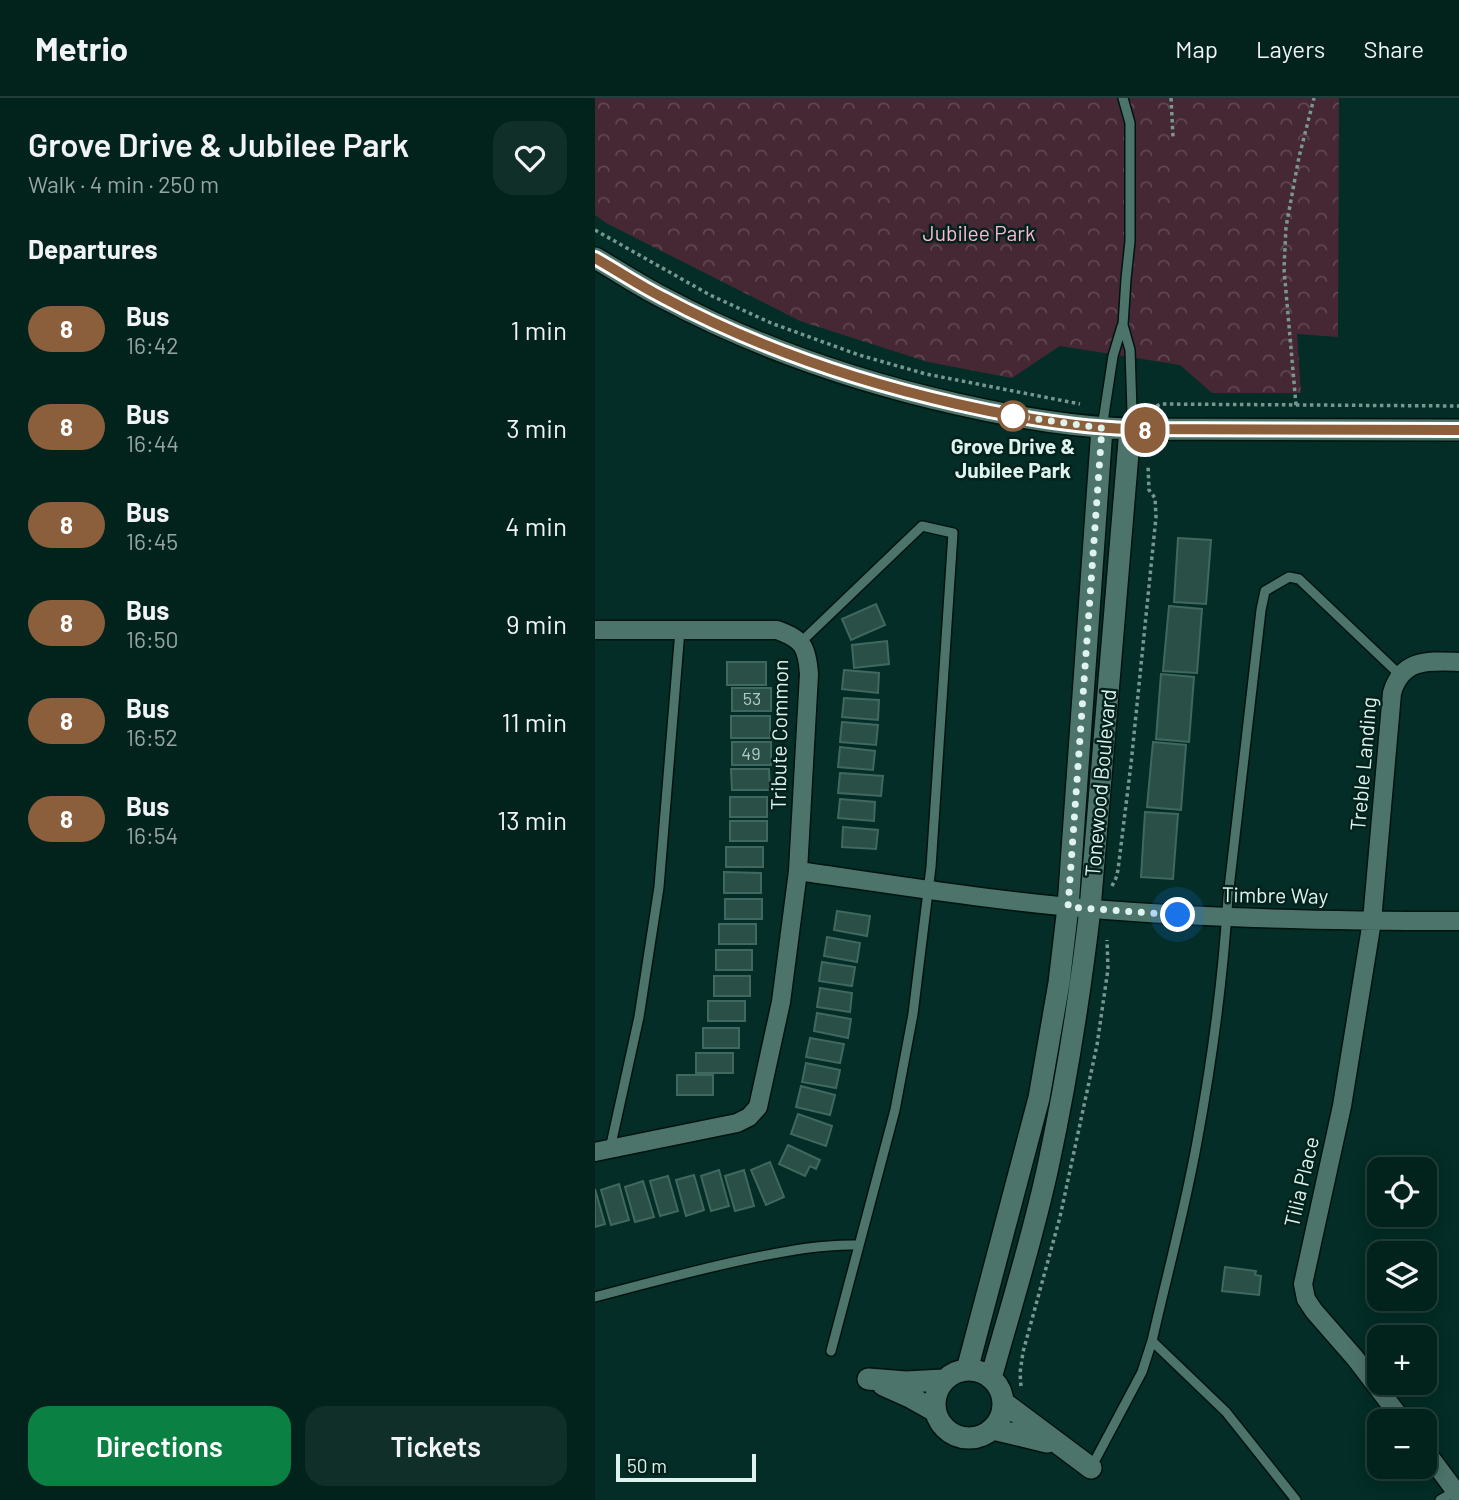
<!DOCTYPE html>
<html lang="en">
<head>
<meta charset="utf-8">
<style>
	body { margin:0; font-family:Barlow,sans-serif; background:#102f29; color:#f1f3f6; height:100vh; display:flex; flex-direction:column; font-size:26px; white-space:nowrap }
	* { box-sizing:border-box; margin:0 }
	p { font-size:23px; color:#96a4a3 }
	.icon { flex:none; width:38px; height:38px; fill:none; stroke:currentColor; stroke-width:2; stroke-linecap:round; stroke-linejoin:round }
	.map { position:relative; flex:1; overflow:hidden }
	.side { display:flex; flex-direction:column; background:#02221c; width:595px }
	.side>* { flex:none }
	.badge { padding:0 14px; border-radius:23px; font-size:24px; line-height:46px }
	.tools { position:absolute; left:772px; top:1059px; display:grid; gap:14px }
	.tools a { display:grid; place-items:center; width:70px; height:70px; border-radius:14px; background:#02221c; box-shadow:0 4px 18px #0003,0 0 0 2px #233f3b; font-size:35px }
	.scale { position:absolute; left:21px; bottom:18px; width:140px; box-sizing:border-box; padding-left:7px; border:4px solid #def3ed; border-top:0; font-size:19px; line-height:24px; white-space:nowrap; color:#def3ed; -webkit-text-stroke:5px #04221c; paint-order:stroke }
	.you { position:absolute; width:35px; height:35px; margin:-18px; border:5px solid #fff; border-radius:50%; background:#1a73e8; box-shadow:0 0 0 10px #1a73e833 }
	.map>.badge { position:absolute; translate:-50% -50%; box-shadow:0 0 0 4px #fff }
	h2 { padding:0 28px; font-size:26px; line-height:63px }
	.round { display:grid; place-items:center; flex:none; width:74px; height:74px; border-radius:21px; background:#102f29 }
	.head { display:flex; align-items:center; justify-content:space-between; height:119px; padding:0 28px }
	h1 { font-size:33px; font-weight:600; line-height:52px }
	.button { display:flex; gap:14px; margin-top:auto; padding:14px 28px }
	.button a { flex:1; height:80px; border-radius:21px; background:#0b8043; color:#fff; font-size:28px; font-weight:600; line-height:80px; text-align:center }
	.button a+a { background:#102f29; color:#f1f3f6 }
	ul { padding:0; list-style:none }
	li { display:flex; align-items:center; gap:21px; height:98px; padding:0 28px }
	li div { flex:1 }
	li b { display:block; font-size:26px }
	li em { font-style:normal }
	li .badge { min-width:77px; font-weight:700; text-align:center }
	header { display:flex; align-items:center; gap:42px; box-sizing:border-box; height:98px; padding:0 35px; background:#02221c; border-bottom:2px solid #233f3b }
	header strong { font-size:33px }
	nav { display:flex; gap:38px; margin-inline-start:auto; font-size:24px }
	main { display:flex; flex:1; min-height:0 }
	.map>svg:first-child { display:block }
</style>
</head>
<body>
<header>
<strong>Metrio</strong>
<nav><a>Map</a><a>Layers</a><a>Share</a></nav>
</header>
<main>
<section class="side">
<div class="head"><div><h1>Grove Drive &amp; Jubilee Park</h1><p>Walk · 4 min · 250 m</p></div><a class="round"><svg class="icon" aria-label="heart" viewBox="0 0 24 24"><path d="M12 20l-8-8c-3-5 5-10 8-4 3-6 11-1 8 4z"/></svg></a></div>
<h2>Departures</h2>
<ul>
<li><span class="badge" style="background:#8b5e3c;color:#fff">8</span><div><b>Bus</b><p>16:42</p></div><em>1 min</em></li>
<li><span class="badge" style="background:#8b5e3c;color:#fff">8</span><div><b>Bus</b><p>16:44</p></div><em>3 min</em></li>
<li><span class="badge" style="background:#8b5e3c;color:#fff">8</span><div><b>Bus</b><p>16:45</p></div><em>4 min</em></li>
<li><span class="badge" style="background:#8b5e3c;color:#fff">8</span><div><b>Bus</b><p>16:50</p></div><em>9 min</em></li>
<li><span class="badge" style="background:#8b5e3c;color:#fff">8</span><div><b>Bus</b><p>16:52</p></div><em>11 min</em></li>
<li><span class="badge" style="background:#8b5e3c;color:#fff">8</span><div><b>Bus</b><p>16:54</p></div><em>13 min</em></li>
</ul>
<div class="button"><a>Directions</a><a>Tickets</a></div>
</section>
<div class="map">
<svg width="864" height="1402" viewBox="0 0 864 1402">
	<defs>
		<pattern id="park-crowns" width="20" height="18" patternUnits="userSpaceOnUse" patternTransform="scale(1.75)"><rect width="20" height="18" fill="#462734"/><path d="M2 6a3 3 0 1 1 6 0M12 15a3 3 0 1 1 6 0" fill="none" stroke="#604752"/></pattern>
	</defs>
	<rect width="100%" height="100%" fill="#032d26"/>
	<!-- park -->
	<path fill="url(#park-crowns)" d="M0,0h744l-1,239 -41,-3 4,59h-89l-32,-28 -120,-19 -48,32 -84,-16 -128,-41 -194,-98 -11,-8z"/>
	<!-- building -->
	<path fill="#294f47" stroke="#41685f" stroke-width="2" d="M583,440l33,2 -5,64 -32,-2z
		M281,506l9,21 -34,15 -9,-21z
		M574,508l33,3 -5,64 -34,-2z
		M292,543l2,23 -35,4 -2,-23z
		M132,564h39v23h-39z
		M249,572l35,3 -1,20 -36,-4z
		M566,576l33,3 -5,65 -33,-3z
		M137,590h39v23h-39z
		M249,600l35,2 -1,20 -36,-3z
		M136,618h39v22h-39z
		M247,624l36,3 -2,20 -36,-3z
		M137,644h39v23h-39z
		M558,644l33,3 -5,65 -34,-3z
		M245,649l35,4 -2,19 -35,-3z
		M136,671h38l1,21h-38z
		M245,675l43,3 -2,20 -43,-3z
		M135,699h37v20h-37z
		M245,701l35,3 -1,19 -36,-3z
		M550,714l33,2 -5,65 -32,-2z
		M135,723h37v20h-37z
		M248,729l35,3 -2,19 -34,-2z
		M131,749h37v20h-37z
		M129,774l37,1v20h-37z
		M130,801h37v20h-37z
		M242,813l33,5 -3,20 -33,-6z
		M124,826h37v20h-37z
		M232,839l33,6 -3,19 -33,-6z
		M121,852h36v20h-36z
		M227,864l33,5 -3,19 -33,-5z
		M119,878h36v20h-36z
		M225,890l32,5 -2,19 -33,-5z
		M113,903h37v20h-37z
		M222,915l34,6 -3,19 -34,-7z
		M108,930h36v20h-36z
		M215,940l34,6 -4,19 -34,-6z
		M101,955h37v20h-37z
		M211,965l34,7 -4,18 -34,-6z
		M82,977h36v20h-36z
		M206,988l34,9 -5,20 -34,-8z
		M203,1016l34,12 -6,20 -35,-12z
		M193,1047l32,15 -4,9 -6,-3 -5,10 -26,-12z
		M175,1064l14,35 -18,8 -15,-35z
		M124,1072l10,36 -18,5 -10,-35z
		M149,1072l10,36 -19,5 -10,-35z
		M99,1077l10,35 -18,6 -10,-36z
		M73,1078l10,35 -18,5 -10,-35z
		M48,1083l11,36 -19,5 -10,-35z
		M24,1086l10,36 -18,5 -10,-35z
		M0,1091l10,35 -10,3z
		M630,1169l31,4 -1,4 6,1 -2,19 -37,-4z"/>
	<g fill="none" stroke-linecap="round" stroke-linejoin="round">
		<defs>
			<path id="lane" d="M528,0l7,25v118l-4,38 -3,46 7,25 2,61 -2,16
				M507,330l11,-72 9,-30
				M206,544l121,-116 31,7 -22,334 -18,147 -18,96 -64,241
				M15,1051l29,-132 20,-130 21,-257
				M0,1199c52,-14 104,-28 157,-39 35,-7 70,-14 106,-13
				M557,1243l74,71 70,88
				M497,1368l50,-94 10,-31c15,-66 33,-132 45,-199 15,-81 26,-163 31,-245l33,-287 4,-19 24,-14 10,2 101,96
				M845,1402l16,-9"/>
			<path id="street" d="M0,532h182c26,9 30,17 32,44l-11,197 -17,131 -23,105 -9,10 -12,6 -142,29
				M203,773c98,14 196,30 295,38 122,10 244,12 366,12
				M808,1323l-48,-63 -41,-47 -8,-12 -3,-15 39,-178 30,-185 20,-228c10,-35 37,-32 67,-31
				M830,1352l34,46"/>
			<path id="secondary" d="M0,160c23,13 45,28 69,40 92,49 191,83 293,106 57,13 114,23 173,25l329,1
				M340 1306a34 34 0 1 1 68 0a34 34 0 1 1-68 0Z
				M372,1272l72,-272 20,-115 9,-76 34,-479
				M396,1280c20,-72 43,-144 58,-216 18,-84 31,-168 41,-253l40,-480
				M273,1281l38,3 38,-2
				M288,1287l29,13 23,13
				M409,1305l87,65
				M398,1331l54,13"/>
		</defs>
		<!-- lane casing -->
		<use href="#lane" stroke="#00140f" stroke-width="12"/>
		<!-- street casing -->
		<use href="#street" stroke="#00140f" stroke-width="21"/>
		<!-- secondary casing -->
		<use href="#secondary" stroke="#00140f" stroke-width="24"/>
		<!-- path -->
		<path stroke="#789791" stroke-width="3.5" stroke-dasharray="3.5 3.5" stroke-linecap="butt" d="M576,0l2,39
			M0,132l115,65 61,28 88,32 67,19 154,30
			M701,307l-12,-136 2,-42 13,-70 15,-59
			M555,311l11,-5 298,2
			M517,788l4,-8 2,-8 13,-106 25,-247 -1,-19 -6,-8 -1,-25
			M426,1288l-1,-13 3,-21 37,-135 37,-172 11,-76 -1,-29"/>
		<!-- lane -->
		<use href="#lane" stroke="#4d746b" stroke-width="9"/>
		<!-- street -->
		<use href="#street" stroke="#4d746b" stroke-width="18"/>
		<!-- secondary -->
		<use href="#secondary" stroke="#4d746b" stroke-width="21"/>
	</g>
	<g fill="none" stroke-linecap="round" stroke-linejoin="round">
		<defs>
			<path id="line" d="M0,160c23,13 45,28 69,40 92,49 191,83 293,106 57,13 114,23 173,25l329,1"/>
		</defs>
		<!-- line casing -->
		<use href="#line" stroke="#fff" stroke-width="16"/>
		<!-- line -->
		<use href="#line" stroke="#8b5e3c" stroke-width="10"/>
		<!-- walk -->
		<path stroke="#def3ed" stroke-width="7" stroke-dasharray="0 12.6" d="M418,318l-12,-2 101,14 -34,479 110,8"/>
	</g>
	<!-- markers -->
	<circle fill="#fff" stroke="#8b5e3c" stroke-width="3.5" cx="418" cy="318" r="14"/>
	<g text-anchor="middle" stroke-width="5" stroke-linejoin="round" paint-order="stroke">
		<!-- number labels -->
		<g font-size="18" fill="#b1cac4">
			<text x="157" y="607">53</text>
			<text x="156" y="662">49</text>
		</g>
		<!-- park labels -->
		<g font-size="21" fill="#fdb7d3" stroke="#04221c">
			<text x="384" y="143">Jubilee Park</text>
		</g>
		<!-- stop labels -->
		<g font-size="21" font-weight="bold" fill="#def3ed" stroke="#04221c">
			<text x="418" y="356">Grove Drive &amp;<tspan x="418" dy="24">Jubilee Park</tspan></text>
		</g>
		<!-- street labels -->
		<g font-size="21" fill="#def3ed" stroke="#04221c">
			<text transform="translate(185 637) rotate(-89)" y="7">Tribute Common</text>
			<text transform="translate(769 666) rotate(-85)" y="7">Treble Landing</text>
			<text transform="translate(506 685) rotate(-85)" y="7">Tonewood Boulevard</text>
			<text transform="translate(680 798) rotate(1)" y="7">Timbre Way</text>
			<text transform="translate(707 1084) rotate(-77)" y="7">Tilia Place</text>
		</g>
	</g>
</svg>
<div class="tools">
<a><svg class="icon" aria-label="locate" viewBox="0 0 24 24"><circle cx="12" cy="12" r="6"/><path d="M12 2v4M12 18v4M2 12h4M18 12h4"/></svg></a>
<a><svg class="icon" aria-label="layers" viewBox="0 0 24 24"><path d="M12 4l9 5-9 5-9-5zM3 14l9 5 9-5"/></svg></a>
<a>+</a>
<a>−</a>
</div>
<div class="scale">50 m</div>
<div class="you" style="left:583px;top:817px"></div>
<b class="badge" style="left:550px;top:332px;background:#8b5e3c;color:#fff">8</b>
</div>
</main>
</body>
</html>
